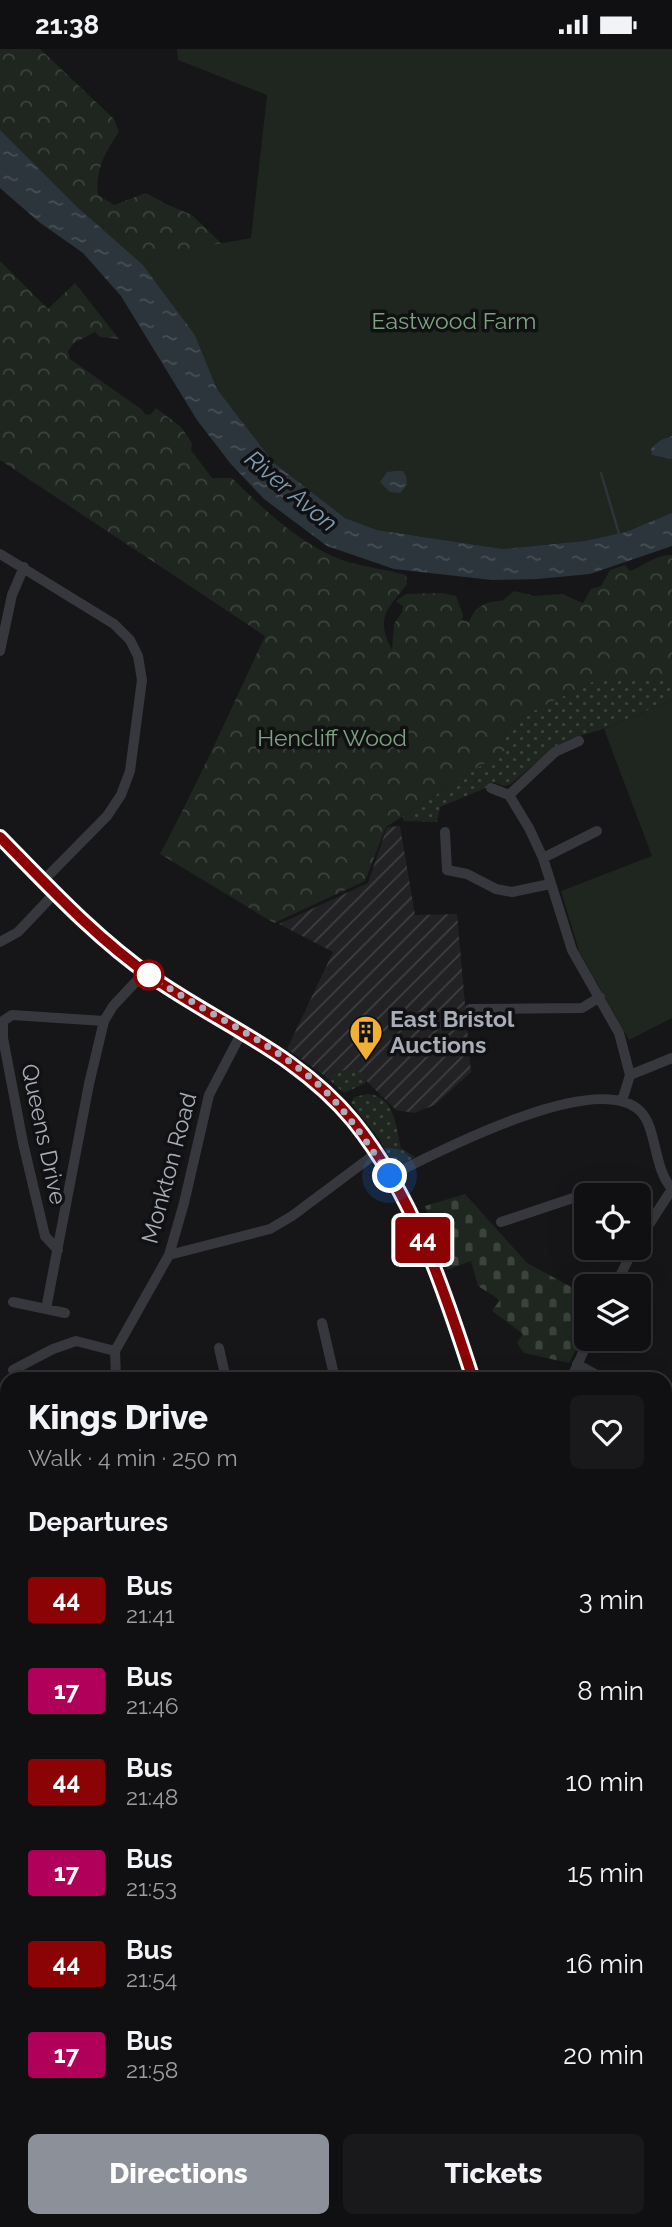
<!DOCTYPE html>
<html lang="en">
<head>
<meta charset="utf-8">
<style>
	body { margin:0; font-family:Raleway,sans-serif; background:#19191b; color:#f1f3f6; height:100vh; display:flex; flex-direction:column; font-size:26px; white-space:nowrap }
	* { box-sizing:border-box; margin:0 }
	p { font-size:23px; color:#9c9d9f }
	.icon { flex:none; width:38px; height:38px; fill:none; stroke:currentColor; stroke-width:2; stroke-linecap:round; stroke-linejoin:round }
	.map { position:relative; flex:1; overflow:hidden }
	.panel { position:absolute; left:0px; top:1323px; width:672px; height:856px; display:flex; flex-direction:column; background:#101012; border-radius:21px 21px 0 0; box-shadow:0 7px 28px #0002,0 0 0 2px #303032 }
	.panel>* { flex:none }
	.badge { padding:0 14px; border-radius:5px; font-size:24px; line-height:46px }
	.buttons { position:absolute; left:574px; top:1134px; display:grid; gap:14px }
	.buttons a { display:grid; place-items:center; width:77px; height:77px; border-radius:10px; background:#101012; box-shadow:0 7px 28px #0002,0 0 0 2px #303032; font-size:35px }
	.you { position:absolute; width:35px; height:35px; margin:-18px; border:5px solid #fff; border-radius:50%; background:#1a73e8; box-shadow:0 0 0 10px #1a73e833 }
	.map>.badge { position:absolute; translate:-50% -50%; box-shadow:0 0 0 4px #fff }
	h2 { padding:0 28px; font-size:26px; line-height:63px }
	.round { display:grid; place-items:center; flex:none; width:74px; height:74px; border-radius:10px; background:#19191b }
	.head { display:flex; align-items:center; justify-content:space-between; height:119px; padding:0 28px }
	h1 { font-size:33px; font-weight:800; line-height:52px }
	.button { display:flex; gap:14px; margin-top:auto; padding:14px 28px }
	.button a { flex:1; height:80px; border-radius:10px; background:#8c9099; color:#fff; font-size:28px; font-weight:800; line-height:80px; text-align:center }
	.button a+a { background:#19191b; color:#f1f3f6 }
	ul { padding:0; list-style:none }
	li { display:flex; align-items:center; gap:21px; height:91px; padding:0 28px }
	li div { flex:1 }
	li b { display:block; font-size:26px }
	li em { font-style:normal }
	li .badge { min-width:77px; font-weight:700; text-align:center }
	.status { display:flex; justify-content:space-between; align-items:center; height:49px; padding:0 35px; background:#101012; direction:ltr }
	.status svg { height:19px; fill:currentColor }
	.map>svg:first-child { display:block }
</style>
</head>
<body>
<div class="status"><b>21:38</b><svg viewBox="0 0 49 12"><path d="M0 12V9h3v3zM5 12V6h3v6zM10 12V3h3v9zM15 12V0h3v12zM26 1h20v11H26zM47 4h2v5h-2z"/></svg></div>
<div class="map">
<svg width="672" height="2178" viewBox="0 0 672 2178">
	<defs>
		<pattern id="industrial-furrows" width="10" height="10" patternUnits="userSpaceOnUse" patternTransform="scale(1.75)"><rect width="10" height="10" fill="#222225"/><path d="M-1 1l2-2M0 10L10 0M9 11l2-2" fill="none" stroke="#3f3f43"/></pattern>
		<pattern id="grass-dots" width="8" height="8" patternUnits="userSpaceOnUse" patternTransform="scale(1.75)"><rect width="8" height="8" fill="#1e261f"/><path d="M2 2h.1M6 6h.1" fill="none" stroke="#3c433d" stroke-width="1.8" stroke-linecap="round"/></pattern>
		<pattern id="forest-crowns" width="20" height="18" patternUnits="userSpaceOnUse" patternTransform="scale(1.75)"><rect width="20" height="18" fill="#1e261f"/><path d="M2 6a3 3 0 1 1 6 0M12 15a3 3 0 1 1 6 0" fill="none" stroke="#3c433d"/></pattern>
		<pattern id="cemetery-stones" width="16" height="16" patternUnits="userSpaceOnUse" patternTransform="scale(1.75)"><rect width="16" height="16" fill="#1e261f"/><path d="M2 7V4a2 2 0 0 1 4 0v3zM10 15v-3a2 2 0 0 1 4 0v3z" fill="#3c433d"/></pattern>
		<pattern id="water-ripples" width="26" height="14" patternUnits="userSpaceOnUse" patternTransform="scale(1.75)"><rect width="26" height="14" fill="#2c353c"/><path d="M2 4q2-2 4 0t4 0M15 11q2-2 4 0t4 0" fill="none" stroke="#485056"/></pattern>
	</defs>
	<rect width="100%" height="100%" fill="#161618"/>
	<!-- industrial -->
	<path fill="url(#industrial-furrows)" d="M400,777l15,89 42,-1 14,158 -36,33 -21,8 -18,-3 -43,-42 -28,8 -38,-27 46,-97 -54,-28 89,-41 19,-56z"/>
	<!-- grass -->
	<path fill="url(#grass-dots)" d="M594,632h78v19l-66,28 -36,11 -16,8 -43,37 -7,2 -11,-4 -5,5 -48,20 -3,15 -33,-1 -2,-4 104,-68 -2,-17 15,-14z
		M353,1019l10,7 3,8 -22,10 -19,-17z
		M368,1045c27,2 28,33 33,54l14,9 -12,6 -12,-3 -11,-20 -29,-37 3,-6z"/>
	<!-- forest -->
	<path fill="url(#forest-crowns)" d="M0,0h40l74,70 5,13c-14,20 -24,38 -21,63l16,10 32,-12 20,11 26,11 33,32 26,16 7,-6 -6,-15 8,-59 7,-84h14l5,41 28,42 13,3 26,-1 36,85 16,16 38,14 58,16 42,28 29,-10 46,-53 4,-16 21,-13 29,-34v139l-28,27 -38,26 -6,30 42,12 27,2 -49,60 -19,3 -111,-60 -35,-23 -47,-14 -49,-23c-6,3 -14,5 -20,9 -18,15 -14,47 -31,64l-14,-10v-17l29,-39 -22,-2 -26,-14 -1,-19 3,-20 -9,-17c-26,1 -37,-9 -59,-20 -83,-43 -146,-109 -209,-176z
		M0,212l48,48 27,-26 44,56 -19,-2 -5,-5 -21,11 -6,8 2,8 71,50 5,6 5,-1 5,-6 25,19 11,16 -1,7 21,28h20c31,31 69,67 110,82 21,7 43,9 64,15l1,9c-20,26 -32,33 -15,66l2,-26 8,-12 1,-6 -7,-5 10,-7 35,-1 15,3 7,19 -1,5 7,2c6,-15 16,-21 33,-21l12,-10 21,5 27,-2 21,9 8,-14 10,-3 9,-16 15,-5 5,6c14,-5 26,-17 42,-16v126h-78l-75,37 -15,14 3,17 -121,78 -21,54 -91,42 -114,-69c38,-71 71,-145 105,-218l-265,-176z"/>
	<!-- cemetery -->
	<path fill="url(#cemetery-stones)" d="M465,1145l62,69 59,32v36l-17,32 -45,-10 -7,-10 6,-9 -31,-23 8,-11 -22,-14 -7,-25 -24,9 -22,-64z"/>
	<!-- park -->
	<path fill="#1e261f" d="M177,0h495v466l-46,17 -42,9 -81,8 -126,-19 -32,-12 -71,-55 -57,-74 -22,-54 -52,-70 11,-10 97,-17 16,-143 -89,-35z
		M672,651v318l-43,22 -50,-89 -18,-60 91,-35 -48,-127z
		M672,1645v78l-7,-9v-67z"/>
	<!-- water -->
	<path fill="url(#water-ripples)" d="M0,81l77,77 66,58 52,70 22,54 57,74 71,55 32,12 126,19 81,-8 42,-9 46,-19v33l-82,28 -53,5 -45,1 -98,-11 -67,-23 -63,-47 -34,-36 -33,-43 -76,-124 -38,-43 -44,-31 -39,-34z
		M672,387v23l-20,-4 -1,-7 10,-8z
		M397,422h6l3,5 1,9 -7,8 -10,-1 -10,-10 7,-10z"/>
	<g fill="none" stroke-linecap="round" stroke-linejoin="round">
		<!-- stream -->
		<path stroke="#2c353c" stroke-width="2.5" d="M601,424l19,64"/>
		<!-- minor -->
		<path stroke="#37383d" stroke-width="10" d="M0,505l114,70 16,16 8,16 4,24 -12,91 -9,24 -14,21 -64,65
			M0,602l12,-56 12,-28
			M491,739l18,7 20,33 14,30 29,92 47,83 11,42 -8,26
			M509,746l46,-43 24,-11
			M445,783l2,38 20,4 29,15 16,3 38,-8
			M0,788c48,49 96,101 152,140 68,48 148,78 201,144 60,75 90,168 120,258
			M543,809l54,-27
			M0,893l18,-10 37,-39
			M470,960l112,-1 18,-11
			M630,1026l42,-17
			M390,1127c47,-24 206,-107 250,-65 17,16 13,57 32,78
			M501,1173l72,-24 13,1
			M639,1191l33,-51
			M58,1201l-13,-14 -22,-93 -20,-105v-17l9,-6 92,6
			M169,1206l101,-26 22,-13 83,-62
			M615,1237l19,-38
			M13,1253l52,11
			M46,1260l43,-225 15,-63 9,-15 32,-34
			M322,1274l13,56
			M219,1299l7,31
			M577,1315l27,15
			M13,1321l40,-21 23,-8 39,10
			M116,1330l-1,-28 54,-96 15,-52 25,-108 33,-63
			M571,1330l18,-40
			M665,1410l7,6
			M0,1416l7,-7
			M0,1541l7,3
			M665,1832h7
			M0,1864l7,-2
			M0,1946l7,8
			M665,2036h7
			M665,2076l7,2
			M0,2081l7,4
			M665,2152l7,6
			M461,2172l3,6
			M556,2172l4,6
			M121,2178l8,-6
			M306,2178l4,-6"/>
		<!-- major -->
		<path stroke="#53555c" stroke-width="12" d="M665,1639l7,-1
			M0,1768l7,-2
			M362,2172l3,6"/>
	</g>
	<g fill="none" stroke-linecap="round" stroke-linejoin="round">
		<defs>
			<path id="line" d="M0,788c48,49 96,101 152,140 69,48 146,77 201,144 60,74 91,168 120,258"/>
		</defs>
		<!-- line casing -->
		<use href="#line" stroke="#fff" stroke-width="16"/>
		<!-- line -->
		<use href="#line" stroke="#8b0304" stroke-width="10"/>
		<!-- walk -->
		<path stroke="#a8adb8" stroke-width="7" stroke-dasharray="0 12.6" d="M149,926c56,38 121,65 172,112 28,26 47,58 69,89"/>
	</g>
	<!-- icons -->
	<defs>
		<symbol id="building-pin" viewBox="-11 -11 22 30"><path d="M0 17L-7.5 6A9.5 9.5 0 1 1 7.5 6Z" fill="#f2b134" stroke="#111113"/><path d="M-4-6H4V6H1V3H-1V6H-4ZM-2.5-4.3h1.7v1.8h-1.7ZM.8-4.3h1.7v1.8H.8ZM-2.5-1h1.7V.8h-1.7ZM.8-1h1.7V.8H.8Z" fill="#111"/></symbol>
	</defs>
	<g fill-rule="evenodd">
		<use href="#building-pin" x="347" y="964" width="38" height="52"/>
	</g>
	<!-- markers -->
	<circle fill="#fff" stroke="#8b0304" stroke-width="3.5" cx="149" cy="926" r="14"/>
	<g text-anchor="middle" stroke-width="7" stroke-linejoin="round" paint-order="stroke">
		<!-- park labels -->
		<g font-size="23" fill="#7fa381" stroke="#111113">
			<text x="454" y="280">Eastwood Farm</text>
			<text x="332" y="697">Hencliff Wood</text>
		</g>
		<!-- poi labels -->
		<g font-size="23" font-weight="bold" fill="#a8adb8" stroke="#111113" text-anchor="start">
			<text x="390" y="978">East Bristol<tspan x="390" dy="26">Auctions</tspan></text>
		</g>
		<!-- street labels -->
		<g font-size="23" fill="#a8adb8" stroke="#111113">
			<text transform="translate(44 1085) rotate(78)" y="8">Queens Drive</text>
			<text transform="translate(169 1119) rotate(-75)" y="8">Monkton Road</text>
		</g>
		<!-- water labels -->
		<g font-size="24" font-style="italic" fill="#7f9bb3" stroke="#111113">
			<text transform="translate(291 442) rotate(40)" y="8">River Avon</text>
		</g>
	</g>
</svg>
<div class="buttons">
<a><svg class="icon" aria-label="locate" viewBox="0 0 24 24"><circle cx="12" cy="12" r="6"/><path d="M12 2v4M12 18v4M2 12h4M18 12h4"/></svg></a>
<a><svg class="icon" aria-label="layers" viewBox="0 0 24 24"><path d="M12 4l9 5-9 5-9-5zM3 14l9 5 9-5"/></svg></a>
</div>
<div class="you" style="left:390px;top:1127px"></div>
<b class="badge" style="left:423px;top:1191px;background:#8b0304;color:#fff">44</b>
<section class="panel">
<div class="head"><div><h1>Kings Drive</h1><p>Walk · 4 min · 250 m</p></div><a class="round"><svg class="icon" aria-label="heart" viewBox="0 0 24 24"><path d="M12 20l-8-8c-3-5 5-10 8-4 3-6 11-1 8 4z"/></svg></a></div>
<h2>Departures</h2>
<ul>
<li><span class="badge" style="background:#8b0304;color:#fff">44</span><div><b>Bus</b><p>21:41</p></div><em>3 min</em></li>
<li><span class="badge" style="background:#b10059;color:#fff">17</span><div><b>Bus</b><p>21:46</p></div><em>8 min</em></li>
<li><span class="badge" style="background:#8b0304;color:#fff">44</span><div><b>Bus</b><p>21:48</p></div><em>10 min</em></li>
<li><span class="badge" style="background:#b10059;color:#fff">17</span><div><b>Bus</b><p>21:53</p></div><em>15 min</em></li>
<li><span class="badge" style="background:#8b0304;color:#fff">44</span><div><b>Bus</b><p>21:54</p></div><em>16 min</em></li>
<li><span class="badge" style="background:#b10059;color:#fff">17</span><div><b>Bus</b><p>21:58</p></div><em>20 min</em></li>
</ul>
<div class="button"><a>Directions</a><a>Tickets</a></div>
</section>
</div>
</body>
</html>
